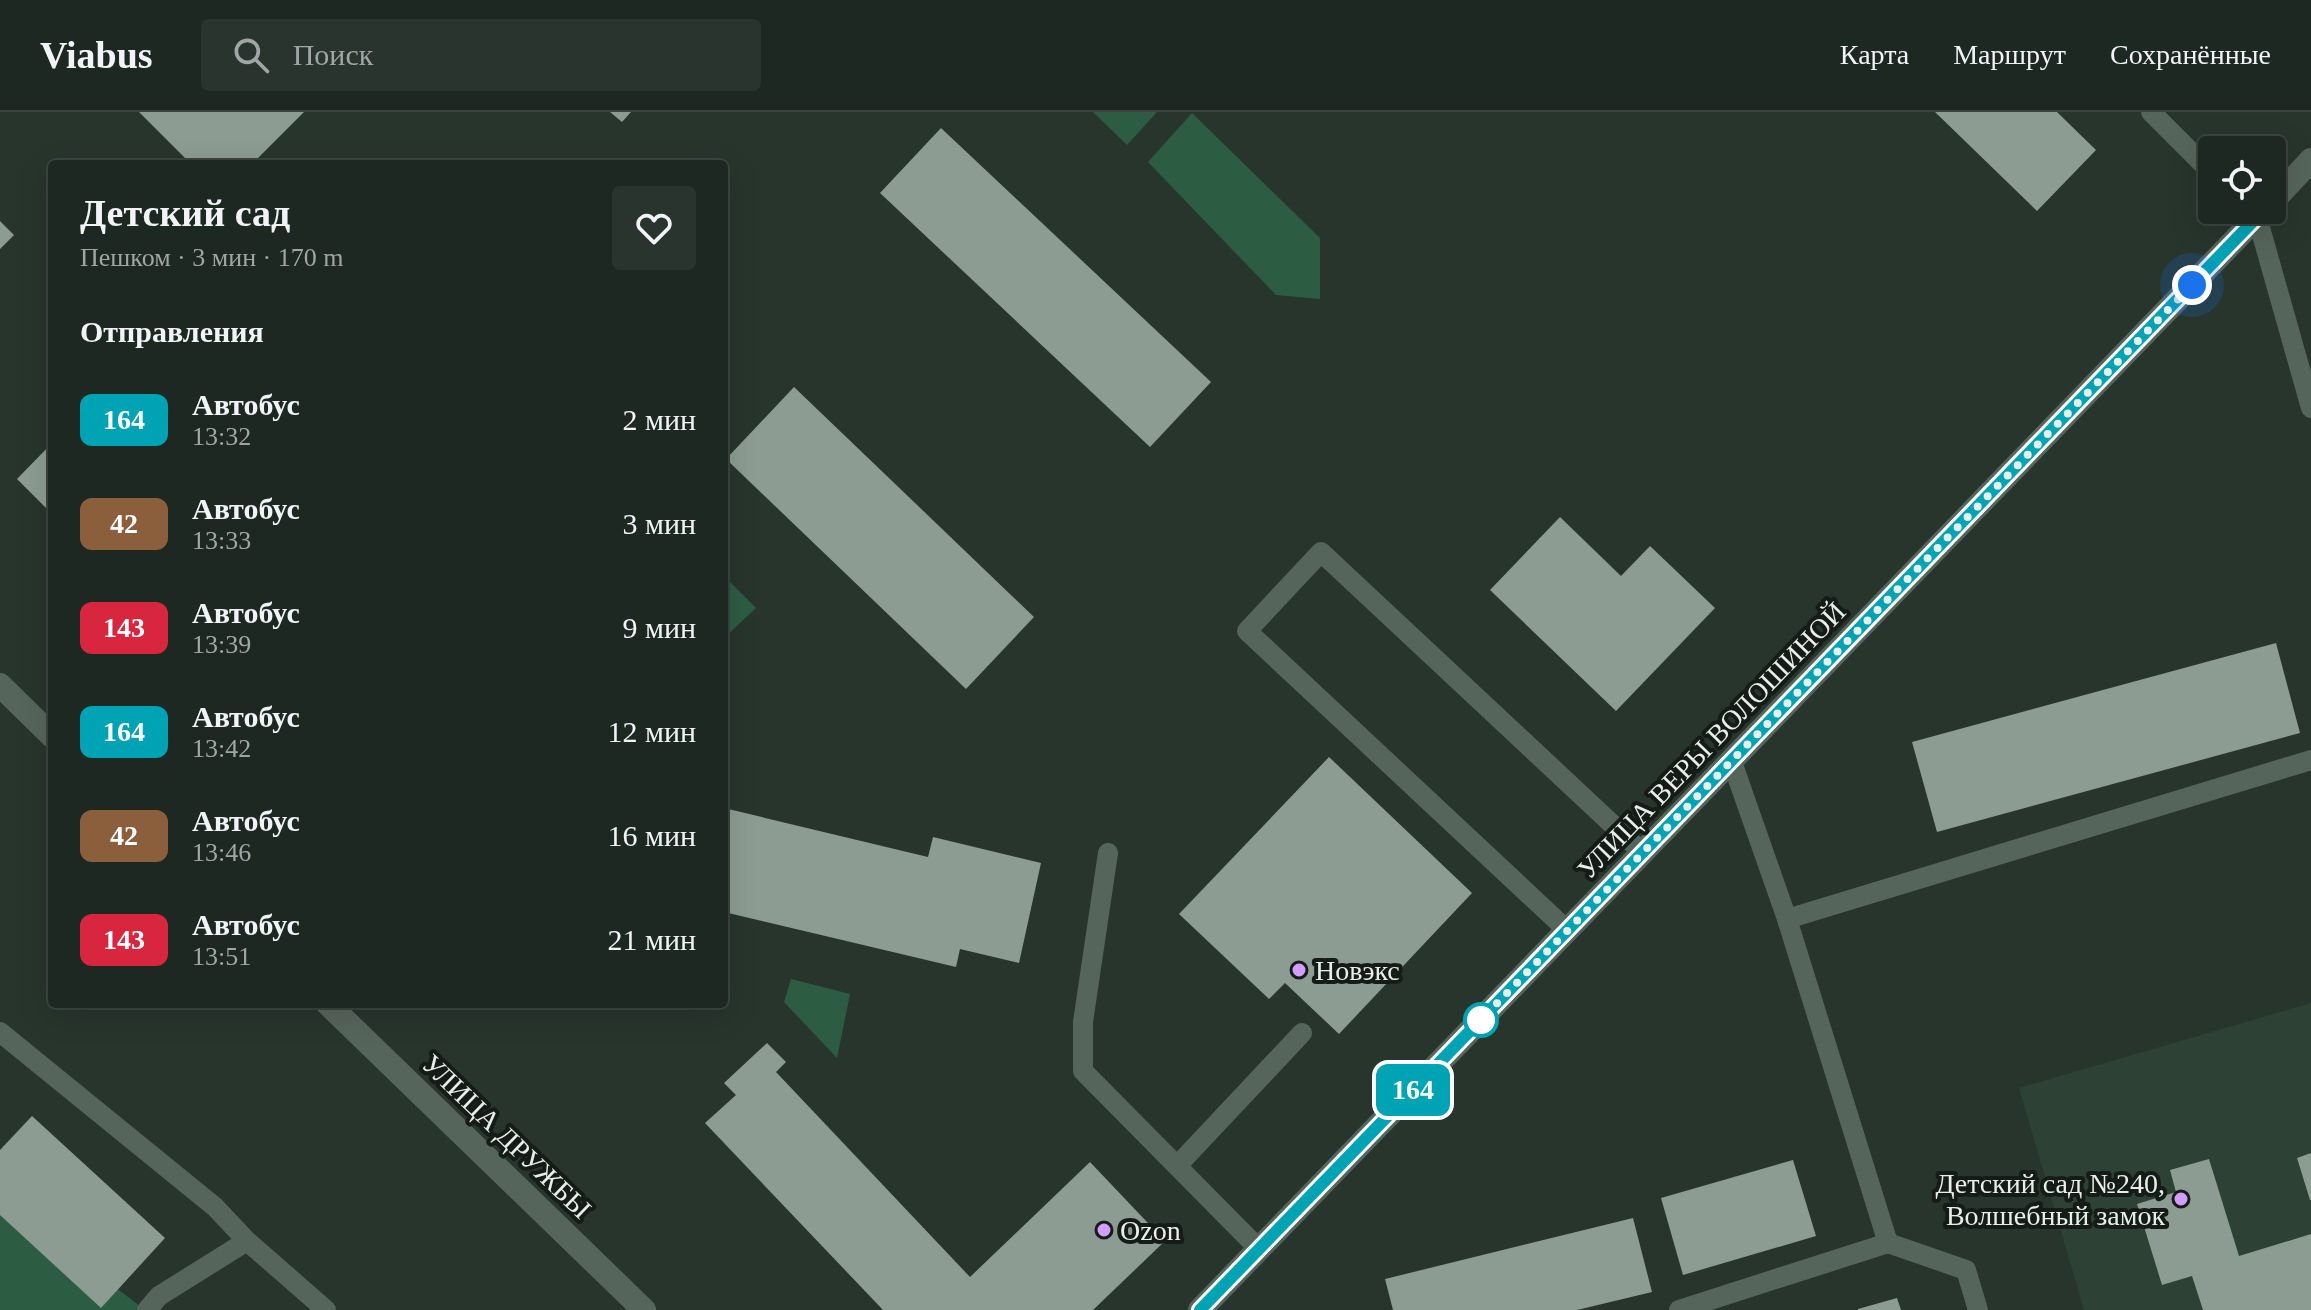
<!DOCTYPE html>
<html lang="ru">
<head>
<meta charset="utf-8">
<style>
	body { margin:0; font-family:Georgia,serif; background:#2a342f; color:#f1f3f6; height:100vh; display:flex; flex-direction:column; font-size:30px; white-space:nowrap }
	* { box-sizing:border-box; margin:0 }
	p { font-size:26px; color:#a0a6a5 }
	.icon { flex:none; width:44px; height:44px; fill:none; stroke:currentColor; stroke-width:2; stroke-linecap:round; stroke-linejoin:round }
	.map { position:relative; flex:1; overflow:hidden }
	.side { position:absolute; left:48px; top:48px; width:680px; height:848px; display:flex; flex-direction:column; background:#1d2822; border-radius:8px; box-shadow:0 8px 32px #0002,0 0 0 2px #3b4440 }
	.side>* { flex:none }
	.badge { padding:0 16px; border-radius:12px; font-size:28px; line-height:52px }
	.buttons { position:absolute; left:2198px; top:24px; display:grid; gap:16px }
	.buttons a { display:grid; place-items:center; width:88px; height:88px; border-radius:8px; background:#1d2822; box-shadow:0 8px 32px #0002,0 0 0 2px #3b4440; font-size:40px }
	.you { position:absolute; width:40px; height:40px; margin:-20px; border:6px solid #fff; border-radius:50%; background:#1a73e8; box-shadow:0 0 0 12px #1a73e833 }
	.map>.badge { position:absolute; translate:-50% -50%; box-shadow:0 0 0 4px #fff }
	h2 { padding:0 32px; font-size:30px; line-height:72px }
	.round { display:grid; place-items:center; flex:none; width:84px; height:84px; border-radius:8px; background:#2a342f }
	.summary { display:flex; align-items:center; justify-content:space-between; height:136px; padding:0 32px }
	h1 { font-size:38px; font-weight:600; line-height:60px }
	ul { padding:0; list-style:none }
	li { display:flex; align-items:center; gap:24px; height:104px; padding:0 32px }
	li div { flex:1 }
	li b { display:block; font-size:30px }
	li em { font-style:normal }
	li .badge { min-width:88px; font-weight:700; text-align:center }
	header { display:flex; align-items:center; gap:48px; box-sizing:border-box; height:112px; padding:0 40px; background:#1d2822; border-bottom:2px solid #3b4440 }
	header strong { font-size:38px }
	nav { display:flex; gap:44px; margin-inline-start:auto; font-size:28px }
	.search { width:560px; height:72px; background:#2a342f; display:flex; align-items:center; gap:20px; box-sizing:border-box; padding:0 28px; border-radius:8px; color:#a0a6a5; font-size:30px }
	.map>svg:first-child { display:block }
</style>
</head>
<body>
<header>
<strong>Viabus</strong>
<div class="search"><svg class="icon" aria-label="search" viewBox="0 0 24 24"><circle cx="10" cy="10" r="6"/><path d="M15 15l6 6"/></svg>Поиск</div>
<nav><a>Карта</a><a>Маршрут</a><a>Сохранённые</a></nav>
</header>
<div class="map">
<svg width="2311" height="1198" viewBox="0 0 2311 1198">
	<rect width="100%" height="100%" fill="#27352d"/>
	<!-- built -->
	<path fill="#2d4135" d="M2311,891v307h-227l-65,-222z"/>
	<!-- green -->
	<path fill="#2c5d43" d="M1093,0h64l-30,33z
		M1192,1l128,125v61l-44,-4 -128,-133z
		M724,464l32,32 -32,30z
		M791,867l59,15 -13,64 -53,-56z
		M0,1061l102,104 43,33h-145z"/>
	<!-- building -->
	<path fill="#8c9c92" d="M139,0h165l-52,52h-61z
		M610,0h21l-9,10z
		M1935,0h122l39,38 -59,61z
		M941,16l270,254 -61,65 -270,-254z
		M0,109l14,14 -14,14z
		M794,275l240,230 -68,72 -240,-230z
		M52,331v71l-35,-35z
		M1560,405l61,59 29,-30 65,62 -99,103 -126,-121z
		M2276,531l24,90 -363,99 -25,-90z
		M1329,645l143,136 -133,141 -54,-51 -16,16 -90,-85z
		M724,696l204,49 5,-20 108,26 -22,100 -59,-14 -4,18 -232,-55z
		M767,931l19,19 -10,10 194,205 120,-115 75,79 -72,69h-210l-178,-187 31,-28 -12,-12z
		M32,1004l133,122 -64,70 -101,-93v-65z
		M2311,1041v47h-1l-13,-42z
		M2209,1047l30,97 72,-22v76h-108l-11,-34 -30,9 -25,-81 39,-12 -6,-22z
		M1793,1048l23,76 -133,39 -22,-77z
		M1633,1106l19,74 -75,18h-184l-8,-31z
		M1897,1186l4,12h-43v-1z"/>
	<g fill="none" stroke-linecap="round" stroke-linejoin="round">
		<!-- service -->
		<path stroke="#56655c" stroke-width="20" d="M2151,0l61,61
			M2250,98l7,7 54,191
			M1732,650l55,157 101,324 78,27 12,40
			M1108,741l-25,169v49l176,178
			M1787,807l524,-159
			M1568,819l-321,-300 74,-79 322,301
			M0,920l215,175 32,34 79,69
			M1177,1054l125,-133
			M147,1198l12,-14 88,-55
			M1679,1198l209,-67"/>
		<!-- tertiary -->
		<path stroke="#56655c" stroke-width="24" d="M2272,90l39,-42
			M0,573l52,51
			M328,892l316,306
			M1200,1198l1064,-1100"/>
	</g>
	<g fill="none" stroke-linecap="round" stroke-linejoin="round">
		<defs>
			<path id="line" d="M1200,1198l1064,-1100"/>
		</defs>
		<!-- line casing -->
		<use href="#line" stroke="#fff" stroke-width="18"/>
		<!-- line -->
		<use href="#line" stroke="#00a3b4" stroke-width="12"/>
		<!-- walk -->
		<path stroke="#e6efe9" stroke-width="8" stroke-dasharray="0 14.4" d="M1481,908l-2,2 713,-737"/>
	</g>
	<!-- markers -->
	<g fill="#d29dfd" stroke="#151b17" stroke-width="3">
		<circle cx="1299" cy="858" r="8"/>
		<circle cx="2181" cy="1087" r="8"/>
		<circle cx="1104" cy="1118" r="8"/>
	</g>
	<circle fill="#fff" stroke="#00a3b4" stroke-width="4" cx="1481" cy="908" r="16"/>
	<g text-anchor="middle" stroke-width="8" stroke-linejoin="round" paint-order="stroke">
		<!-- street labels -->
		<g font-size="28" fill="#e6efe9" stroke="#151b17">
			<text transform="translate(1711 628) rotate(-46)" y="10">УЛИЦА ВЕРЫ ВОЛОШИНОЙ</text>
			<text transform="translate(507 1024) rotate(44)" y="10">УЛИЦА ДРУЖБЫ</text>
		</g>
		<!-- poi labels -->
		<g font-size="28" fill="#e6efe9" stroke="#151b17" text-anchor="start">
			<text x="1315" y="868">Новэкс</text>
			<text x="2165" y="1081" text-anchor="end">Детский сад №240,<tspan x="2165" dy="32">Волшебный замок</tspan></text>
			<text x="1120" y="1128">Ozon</text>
		</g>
	</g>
</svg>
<div class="buttons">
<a><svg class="icon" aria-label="locate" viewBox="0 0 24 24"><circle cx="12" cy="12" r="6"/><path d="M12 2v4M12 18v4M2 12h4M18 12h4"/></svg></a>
</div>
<div class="you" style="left:2192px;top:173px"></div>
<b class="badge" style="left:1413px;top:978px;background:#00a3b4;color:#fff">164</b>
<section class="side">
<div class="summary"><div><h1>Детский сад</h1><p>Пешком · 3 мин · 170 m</p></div><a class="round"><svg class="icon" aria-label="heart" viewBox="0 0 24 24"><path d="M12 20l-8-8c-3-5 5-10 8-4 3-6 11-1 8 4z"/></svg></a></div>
<h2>Отправления</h2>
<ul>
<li><span class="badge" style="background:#00a3b4;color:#fff">164</span><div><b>Автобус</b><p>13:32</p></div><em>2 мин</em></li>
<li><span class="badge" style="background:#8b5e3c;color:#fff">42</span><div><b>Автобус</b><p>13:33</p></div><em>3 мин</em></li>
<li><span class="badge" style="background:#d7263d;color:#fff">143</span><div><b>Автобус</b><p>13:39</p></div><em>9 мин</em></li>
<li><span class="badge" style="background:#00a3b4;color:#fff">164</span><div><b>Автобус</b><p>13:42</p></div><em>12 мин</em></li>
<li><span class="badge" style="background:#8b5e3c;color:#fff">42</span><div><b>Автобус</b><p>13:46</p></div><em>16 мин</em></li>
<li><span class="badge" style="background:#d7263d;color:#fff">143</span><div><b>Автобус</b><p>13:51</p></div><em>21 мин</em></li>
</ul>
</section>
</div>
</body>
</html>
